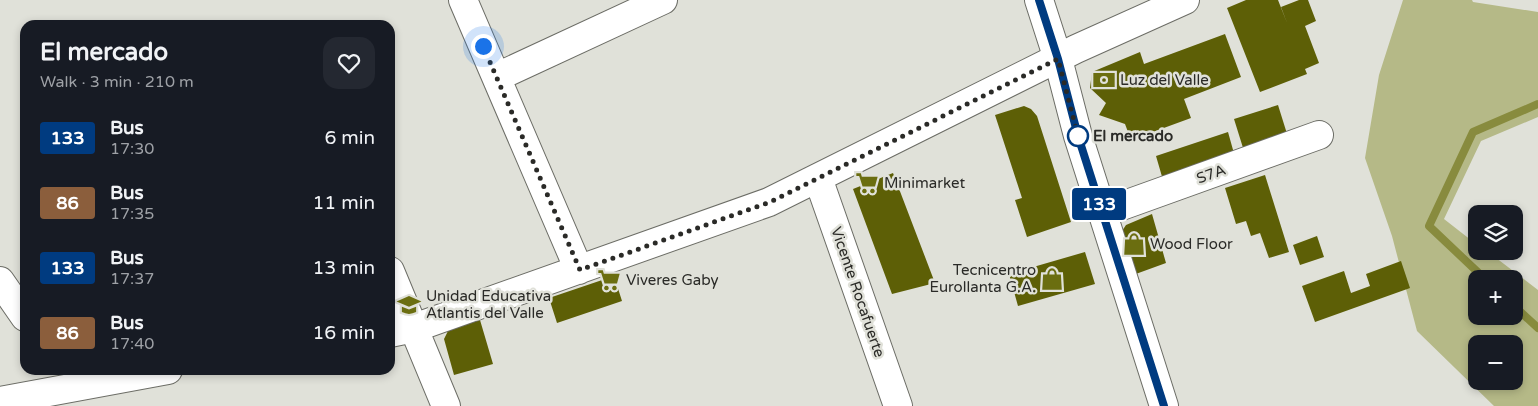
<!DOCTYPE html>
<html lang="en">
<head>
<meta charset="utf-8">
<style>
	body { margin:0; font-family:"Varela Round",sans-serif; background:#242831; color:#f1f3f6; height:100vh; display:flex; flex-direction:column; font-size:19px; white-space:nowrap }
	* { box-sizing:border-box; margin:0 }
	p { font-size:16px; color:#9ea1a6 }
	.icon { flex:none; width:28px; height:28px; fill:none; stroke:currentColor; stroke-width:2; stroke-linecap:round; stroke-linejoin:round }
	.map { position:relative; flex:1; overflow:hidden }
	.panel { position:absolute; left:20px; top:20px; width:375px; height:355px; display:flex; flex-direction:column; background:#171b24; border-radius:15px; box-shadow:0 2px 8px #0003 }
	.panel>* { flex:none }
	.badge { padding:0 10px; border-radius:4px; font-size:18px; line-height:32px }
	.buttons { position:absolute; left:1468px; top:205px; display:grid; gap:10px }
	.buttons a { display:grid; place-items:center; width:55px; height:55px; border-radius:10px; background:#171b24; box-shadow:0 2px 8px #0003; font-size:25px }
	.you { position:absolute; width:25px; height:25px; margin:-12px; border:4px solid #fff; border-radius:50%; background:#1a73e8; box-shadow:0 0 0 8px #1a73e833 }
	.map>.badge { position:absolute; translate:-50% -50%; box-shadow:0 0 0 2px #fff }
	.round { display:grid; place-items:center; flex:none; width:52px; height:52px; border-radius:15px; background:#242831 }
	.headline { display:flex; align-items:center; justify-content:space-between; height:85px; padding:0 20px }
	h1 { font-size:24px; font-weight:800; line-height:38px }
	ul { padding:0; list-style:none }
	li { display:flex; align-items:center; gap:15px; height:65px; padding:0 20px }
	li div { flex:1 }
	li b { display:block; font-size:19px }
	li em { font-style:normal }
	li .badge { min-width:55px; font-weight:700; text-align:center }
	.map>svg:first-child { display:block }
</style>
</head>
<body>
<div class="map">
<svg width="1538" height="406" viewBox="0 0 1538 406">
	<rect width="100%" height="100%" fill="#e0e1d9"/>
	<!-- green -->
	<path fill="#b5b987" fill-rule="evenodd" d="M1403,0h69l1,2 65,10v105l-57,24 -37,78 32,25v7h11l51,39v116h-44l-77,-75 -25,-95 -27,-78 14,-83zM1476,279h38v37h-38zM1476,344h38v37h-38z"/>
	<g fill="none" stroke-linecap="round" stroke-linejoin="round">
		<!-- stream -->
		<path stroke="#888b3e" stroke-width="8" d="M1485,279l-56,-53 44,-94 65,-28
			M1514,306l24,22"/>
	</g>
	<!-- building -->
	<path fill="#5d5f06" d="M1246,0h32l9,23 -6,-16 18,-7h9l8,21 -11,5 14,37 -14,6 2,5 -47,18 -33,-84z
		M1225,34l16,43 -57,22 7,19 -60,22 -6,-16 -26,-9 7,-12 -16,-15 2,-16 48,-20 4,12z
		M1278,105l10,32 -44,14 -10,-32z
		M1024,106l7,3 6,7 34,106 -44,15 -12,-37 7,-2 -27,-83z
		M1228,132l7,25 -72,23 -7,-24z
		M893,173l42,110 -43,11 -39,-105z
		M1265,175l24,77 -20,6 -9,-25 -9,3 -5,-15 -10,3 -11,-36z
		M1152,214l14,49 -33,12 -11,-44 4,-6z
		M1317,236l7,21 -24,8 -7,-20z
		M1085,252l10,32 -77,22 -9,-32z
		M1401,261l9,27 -95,34 -13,-36 42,-15 7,22 19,-7 -4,-12z
		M614,276l8,25 -65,22 -8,-25z
		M480,320l13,44 -39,11 -10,-36 5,-10z"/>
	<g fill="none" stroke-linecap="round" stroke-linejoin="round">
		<defs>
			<path id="minor" d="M463,0l116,270
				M497,77l166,-77
				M818,178l80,228
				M1102,213l217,-78
				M390,271l56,135
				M0,281l25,36
				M390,333l24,-5 355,-126 307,-153 109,-49
				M0,401l168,-31"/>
			<path id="major" d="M1039,0l19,59 20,77 86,270"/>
		</defs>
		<!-- minor casing -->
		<use href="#minor" stroke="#6c6d66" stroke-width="30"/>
		<!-- major casing -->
		<use href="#major" stroke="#6c6d66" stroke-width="30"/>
		<!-- minor -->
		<use href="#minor" stroke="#fff" stroke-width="28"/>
		<!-- major -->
		<use href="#major" stroke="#fff" stroke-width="28"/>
	</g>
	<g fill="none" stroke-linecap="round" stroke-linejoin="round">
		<defs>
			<path id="line" d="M1039,0l19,59 20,77 86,270"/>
		</defs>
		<!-- line casing -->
		<use href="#line" stroke="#fff" stroke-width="11"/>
		<!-- line -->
		<use href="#line" stroke="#003b80" stroke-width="8"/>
		<!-- walk -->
		<path stroke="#2a2a27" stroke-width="5" stroke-dasharray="0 9" d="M483,46l97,224 190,-68 288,-143 20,77"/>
	</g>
	<!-- icons -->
	<defs>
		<symbol id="bank-bare" viewBox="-9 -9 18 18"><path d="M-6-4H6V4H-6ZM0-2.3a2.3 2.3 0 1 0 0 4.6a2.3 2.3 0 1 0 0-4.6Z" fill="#6b6e10" stroke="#e0e1d9" stroke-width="2.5" paint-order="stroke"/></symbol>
		<symbol id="supermarket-bare" viewBox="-9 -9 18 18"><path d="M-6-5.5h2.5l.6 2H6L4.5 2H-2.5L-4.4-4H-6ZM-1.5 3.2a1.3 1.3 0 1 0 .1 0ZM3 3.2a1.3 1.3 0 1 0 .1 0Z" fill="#6b6e10" stroke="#e0e1d9" stroke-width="2.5" paint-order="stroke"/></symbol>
		<symbol id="shop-bare" viewBox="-9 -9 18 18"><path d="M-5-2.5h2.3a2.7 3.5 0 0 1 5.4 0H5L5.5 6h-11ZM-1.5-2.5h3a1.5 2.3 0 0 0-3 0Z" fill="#6b6e10" stroke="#e0e1d9" stroke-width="2.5" paint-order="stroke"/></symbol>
		<symbol id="school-bare" viewBox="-9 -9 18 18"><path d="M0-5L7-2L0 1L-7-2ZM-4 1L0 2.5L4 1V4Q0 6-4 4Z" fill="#6b6e10" stroke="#e0e1d9" stroke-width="2.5" paint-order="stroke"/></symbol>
	</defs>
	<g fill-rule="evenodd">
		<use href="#bank-bare" x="1088" y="64" width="32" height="32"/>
		<use href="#supermarket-bare" x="851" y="167" width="32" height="32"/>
		<use href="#shop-bare" x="1118" y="228" width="32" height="32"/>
		<use href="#shop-bare" x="1036" y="263" width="32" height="32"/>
		<use href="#supermarket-bare" x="593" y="264" width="32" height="32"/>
		<use href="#school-bare" x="393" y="289" width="32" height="32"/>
	</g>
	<!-- markers -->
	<circle fill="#fff" stroke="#003b80" stroke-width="2.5" cx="1078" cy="136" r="10"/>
	<g text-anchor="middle" stroke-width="5" stroke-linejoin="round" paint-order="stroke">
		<!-- poi labels -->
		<g font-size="15" fill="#2a2a27" stroke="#e0e1d9" text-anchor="start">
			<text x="1120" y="85">Luz del Valle</text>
			<text x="884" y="188">Minimarket</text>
			<text x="1150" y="249">Wood Floor</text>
			<text x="1036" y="275" text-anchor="end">Tecnicentro<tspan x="1036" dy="17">Eurollanta G.A.</tspan></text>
			<text x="626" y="285">Viveres Gaby</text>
			<text x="426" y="301">Unidad Educativa<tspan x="426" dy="17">Atlantis del Valle</tspan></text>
		</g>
		<!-- stop labels -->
		<g font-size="15" font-weight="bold" fill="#2a2a27" stroke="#e0e1d9" text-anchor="start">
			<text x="1093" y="141">El mercado</text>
		</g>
		<!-- street labels -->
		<g font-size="15" fill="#2a2a27" stroke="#e0e1d9">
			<text transform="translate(1211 174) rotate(-20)" y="5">S7A</text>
			<text transform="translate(858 292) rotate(71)" y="5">Vicente Rocafuerte</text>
		</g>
	</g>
</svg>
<div class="buttons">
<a><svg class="icon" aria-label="layers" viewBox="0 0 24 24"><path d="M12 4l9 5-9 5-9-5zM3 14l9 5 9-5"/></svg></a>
<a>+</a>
<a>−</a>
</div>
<div class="you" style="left:483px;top:46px"></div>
<b class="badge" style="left:1099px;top:204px;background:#003b80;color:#fff">133</b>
<section class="panel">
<div class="headline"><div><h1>El mercado</h1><p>Walk · 3 min · 210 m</p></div><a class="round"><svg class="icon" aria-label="heart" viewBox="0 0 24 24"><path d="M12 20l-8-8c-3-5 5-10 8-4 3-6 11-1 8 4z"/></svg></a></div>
<ul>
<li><span class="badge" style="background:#003b80;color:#fff">133</span><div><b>Bus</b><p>17:30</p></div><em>6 min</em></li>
<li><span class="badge" style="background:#8b5e3c;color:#fff">86</span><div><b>Bus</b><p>17:35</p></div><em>11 min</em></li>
<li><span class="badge" style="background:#003b80;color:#fff">133</span><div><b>Bus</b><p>17:37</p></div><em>13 min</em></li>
<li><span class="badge" style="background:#8b5e3c;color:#fff">86</span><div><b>Bus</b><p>17:40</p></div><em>16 min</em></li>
</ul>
</section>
</div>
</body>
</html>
